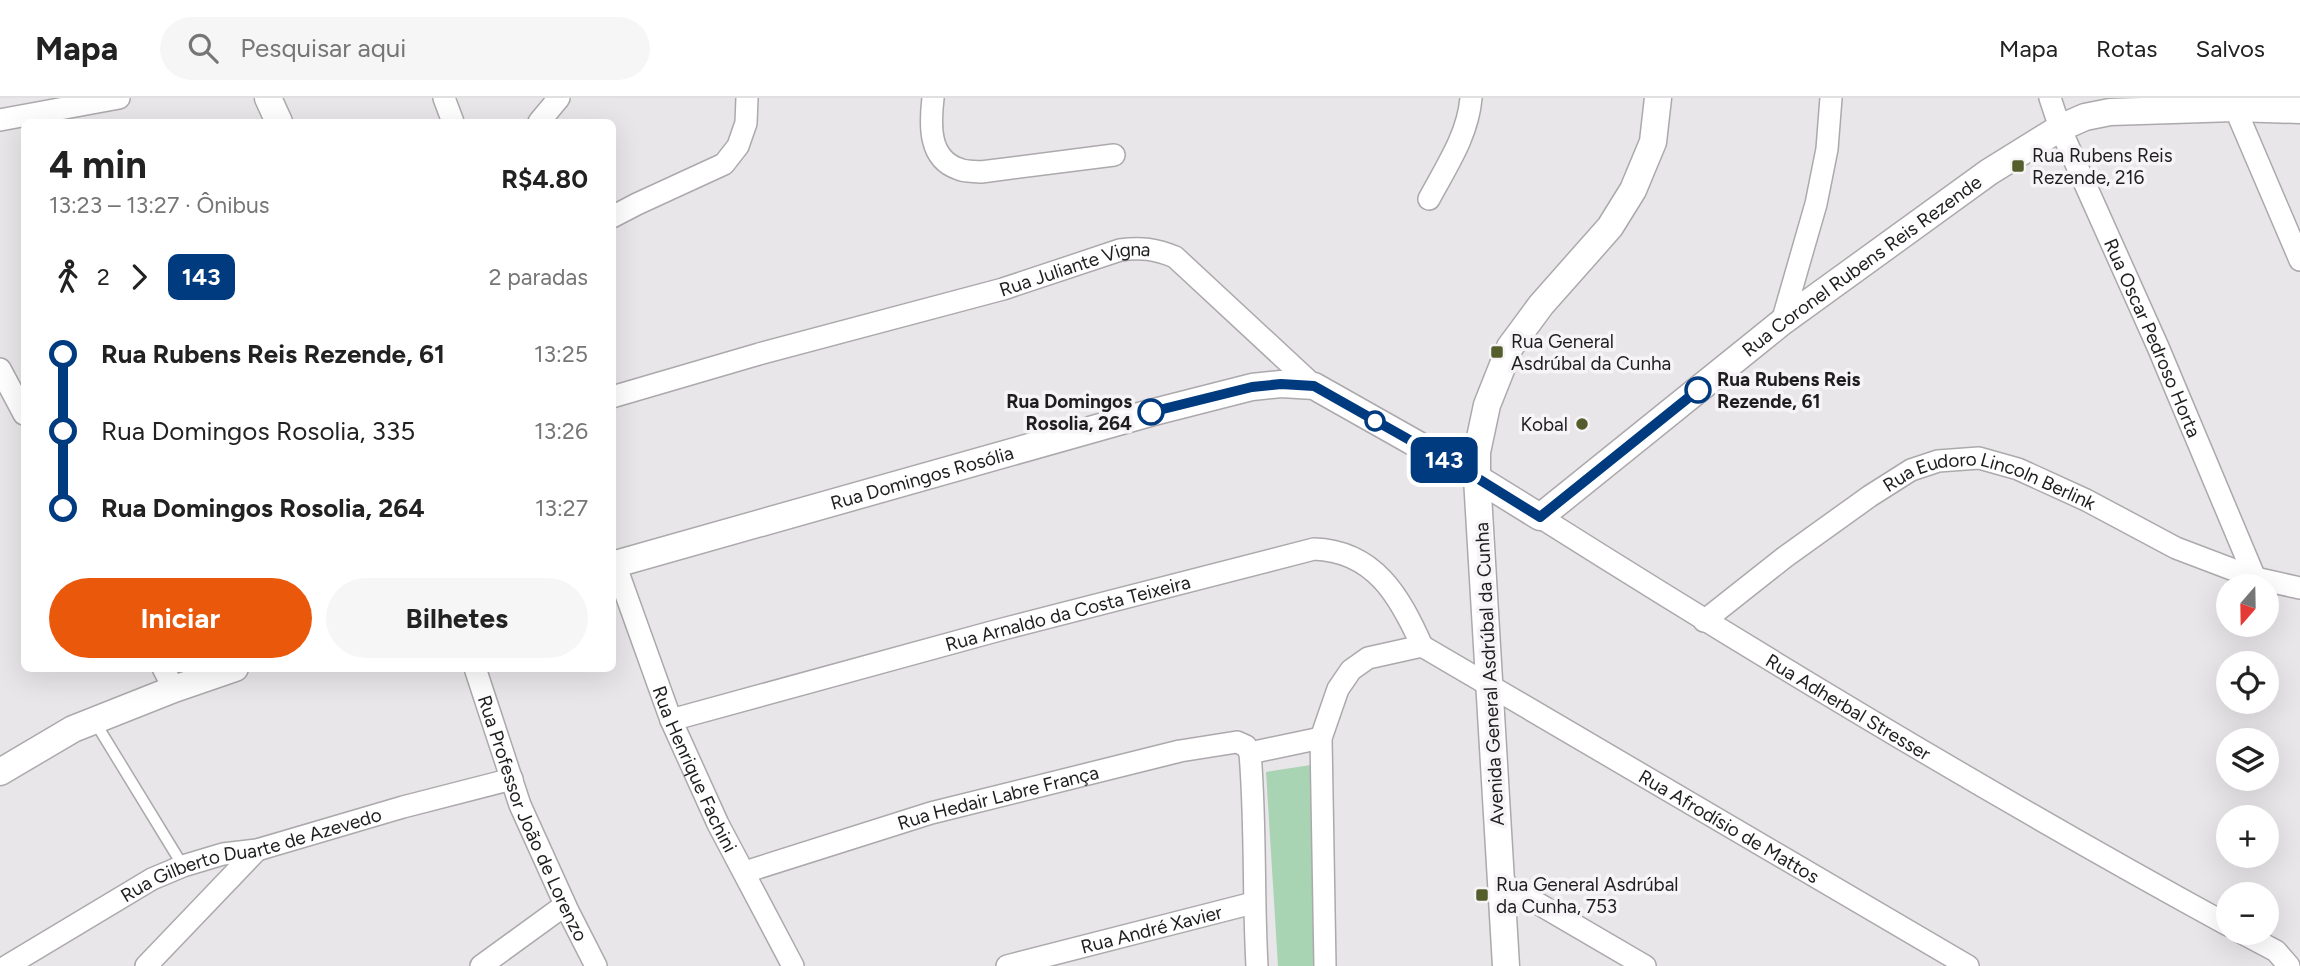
<!DOCTYPE html>
<html lang="pt">
<head>
<meta charset="utf-8">
<style>
	body { margin:0; font-family:Figtree,sans-serif; background:#f6f6f6; color:#222; height:100vh; display:flex; flex-direction:column; font-size:26px; white-space:nowrap }
	* { box-sizing:border-box; margin:0 }
	p { font-size:23px; color:#767676 }
	.icon { flex:none; width:38px; height:38px; fill:none; stroke:currentColor; stroke-width:2; stroke-linecap:round; stroke-linejoin:round }
	.map { position:relative; flex:1; overflow:hidden }
	.panel { position:absolute; left:21px; top:21px; width:595px; height:553px; display:flex; flex-direction:column; background:#fff; border-radius:10px; box-shadow:0 7px 28px #0002 }
	.panel>* { flex:none }
	.badge { padding:0 14px; border-radius:10px; font-size:24px; line-height:46px }
	.needle { width:46px; rotate:200deg }
	.controls { position:absolute; left:2216px; top:476px; display:grid; gap:14px }
	.controls a { display:grid; place-items:center; width:63px; height:63px; border-radius:50%; background:#fff; box-shadow:0 7px 28px #0002; font-size:35px }
	.map>.badge { position:absolute; translate:-50% -50%; box-shadow:0 0 0 4px #fff }
	.legs { display:flex; align-items:center; gap:10px; height:77px; padding:0 28px; font-size:23px }
	.legs p { margin-inline-start:auto }
	.overview { display:flex; align-items:center; justify-content:space-between; height:119px; padding:0 28px }
	h1 { font-size:38px; font-weight:700; line-height:52px }
	.primary-button { display:flex; gap:14px; margin-top:auto; padding:14px 28px }
	.primary-button a { flex:1; height:80px; border-radius:42px; background:#ea580c; color:#fff; font-size:28px; font-weight:700; line-height:80px; text-align:center }
	.primary-button a+a { background:#f6f6f6; color:#222 }
	ul { padding:0 28px; list-style:none }
	li { display:flex; align-items:center; gap:24px; height:77px; font-size:26px }
	li i { display:grid; place-items:center; width:10px; height:100%; margin:0 9px; background:currentColor }
	li i::after { content:''; width:18px; height:18px; margin:-9px; border:5px solid; border-radius:50%; background:#fff }
	li p { margin-inline-start:auto }
	li:first-child i { background:linear-gradient(#0000 50%,currentColor 0) }
	li:last-child i { background:linear-gradient(currentColor 50%,#0000 0) }
	header { display:flex; align-items:center; gap:42px; box-sizing:border-box; height:98px; padding:0 35px; background:#fff; border-bottom:2px solid #e0e0e0 }
	header strong { font-size:33px }
	nav { display:flex; gap:38px; margin-inline-start:auto; font-size:24px }
	.search { width:490px; height:63px; background:#f6f6f6; display:flex; align-items:center; gap:18px; box-sizing:border-box; padding:0 24px; border-radius:38px; color:#767676; font-size:26px }
	.map>svg:first-child { display:block }
</style>
</head>
<body>
<header>
<strong>Mapa</strong>
<div class="search"><svg class="icon" aria-label="search" viewBox="0 0 24 24"><circle cx="10" cy="10" r="6"/><path d="M15 15l6 6"/></svg>Pesquisar aqui</div>
<nav><a>Mapa</a><a>Rotas</a><a>Salvos</a></nav>
</header>
<div class="map">
<svg width="2300" height="868" viewBox="0 0 2300 868">
	<rect width="100%" height="100%" fill="#e9e6e9"/>
	<!-- green -->
	<path fill="#a8d4b3" d="M1317,666l5,202h-44l-12,-194z"/>
	<g fill="none" stroke-linecap="round" stroke-linejoin="round">
		<defs>
			<path id="service" d="M95,624l88,144"/>
			<g id="minor">
				<path d="M444,0l9,24"/>
				<path d="M933,0c-3,26 -5,61 26,71 6,3 15,2 22,3l133,-17"/>
				<path id="s1" d="M2050,0l10,30 98,219 97,231"/>
				<path d="M2235,10l65,152"/>
				<path d="M0,22l119,-22"/>
				<path d="M539,24l20,-24"/>
				<path d="M1429,101c17,-32 39,-64 42,-101"/>
				<path d="M612,119l25,-13 87,-40 14,-18 8,-23 1,-25"/>
				<path d="M1782,224l34,-118 11,-55 4,-51"/>
				<path d="M0,271l24,45"/>
				<path id="s2" d="M612,299l147,-43 244,-65 117,-39c21,-3 36,-1 55,7l139,129"/>
				<path id="s3" d="M1540,419c225,142 454,280 688,408"/>
				<path id="s4" d="M615,466l56,156 47,104 75,142"/>
				<path id="s5" d="M1704,523l81,-64 85,-61 41,-26 27,-9 41,-3 39,11 68,31 90,48 79,30 45,10"/>
				<path d="M163,570l11,21"/>
				<path id="s6" d="M475,570l45,137 48,106 28,55"/>
				<path id="s7" d="M671,622l332,-91 311,-80c61,2 86,48 108,97"/>
				<path d="M1250,655l71,-15"/>
				<path id="s8" d="M745,774l186,-59 249,-62 57,-9 9,4 4,7c6,71 3,142 7,213"/>
				<path d="M1501,784l144,84"/>
				<path d="M2242,835l34,18 13,15"/>
				<path id="s9" d="M7,868l145,-87 31,-13 40,-12 34,-4 146,-43 109,-28"/>
				<path d="M146,868l111,-116"/>
				<path d="M481,868l84,-61"/>
				<path id="s10" d="M1007,868l246,-63"/>
				<path id="s11" d="M1325,868l-4,-228 17,-49 13,-19 17,-12 54,-12 546,320"/>
			</g>
			<g id="tertiary">
				<path d="M268,0l11,24"/>
				<path id="s12" d="M612,467l538,-152 102,-26 29,-3 33,2 163,92 63,39 242,-195 207,-150 71,-44 25,-11 25,-5 125,-4 65,2"/>
				<path d="M0,674l73,-43 101,-40 61,-21"/>
				<path d="M1506,868l-29,-488v-26l10,-47 23,-58 31,-42 69,-78 23,-37 20,-48 5,-44"/>
			</g>
		</defs>
		<!-- service casing -->
		<use href="#service" stroke="#aca9ac" stroke-width="13"/>
		<!-- minor casing -->
		<use href="#minor" stroke="#aca9ac" stroke-width="24"/>
		<!-- tertiary casing -->
		<use href="#tertiary" stroke="#aca9ac" stroke-width="29"/>
		<!-- service -->
		<use href="#service" stroke="#fff" stroke-width="10"/>
		<!-- minor -->
		<use href="#minor" stroke="#fff" stroke-width="21"/>
		<!-- tertiary -->
		<use href="#tertiary" stroke="#fff" stroke-width="26"/>
	</g>
	<g fill="none" stroke-linecap="round" stroke-linejoin="round">
		<defs>
			<path id="line-1" d="M1151,314l101,-25 29,-3 33,2 163,92 63,39 158,-127"/>
		</defs>
		<!-- line-1 casing -->
		<use href="#line-1" stroke="#fff" stroke-width="16"/>
		<!-- line-1 -->
		<use href="#line-1" stroke="#003b80" stroke-width="10"/>
	</g>
	<!-- markers -->
	<g fill="#545d2c" stroke="#f7f4f7" stroke-width="2.5">
		<rect x="2011" y="61" width="14" height="14" rx="3.5"/>
		<rect x="1490" y="247" width="14" height="14" rx="3.5"/>
		<circle cx="1582" cy="326" r="7"/>
		<rect x="1475" y="790" width="14" height="14" rx="3.5"/>
	</g>
	<g fill="#fff" stroke="#003b80" stroke-width="3.5">
		<circle cx="1698" cy="292" r="12"/>
		<circle cx="1151" cy="314" r="12"/>
		<circle cx="1375" cy="323" r="9"/>
	</g>
	<g text-anchor="middle" stroke-width="7" stroke-linejoin="round" paint-order="stroke">
		<!-- poi labels -->
		<g font-size="19" fill="#1f1e1f" stroke="#f7f4f7" text-anchor="start">
			<text x="2032" y="64">Rua Rubens Reis<tspan x="2032" dy="22">Rezende, 216</tspan></text>
			<text x="1511" y="250">Rua General<tspan x="1511" dy="22">Asdrúbal da Cunha</tspan></text>
			<text x="1568" y="333" text-anchor="end">Kobal</text>
			<text x="1496" y="793">Rua General Asdrúbal<tspan x="1496" dy="22">da Cunha, 753</tspan></text>
		</g>
		<!-- street labels -->
		<g font-size="19" fill="#1f1e1f" stroke="#f7f4f7">
			<text dy="7" stroke="none"><textPath href="#s12" startOffset="1396">Rua Coronel Rubens Reis Rezende</textPath></text>
			<text dy="7" stroke="none"><textPath href="#s2" startOffset="481">Rua Juliante Vigna</textPath></text>
			<text dy="7" stroke="none"><textPath href="#s1" startOffset="261">Rua Oscar Pedroso Horta</textPath></text>
			<text dy="7" stroke="none"><textPath href="#s12" startOffset="322">Rua Domingos Rosólia</textPath></text>
			<text dy="7" stroke="none"><textPath href="#s5" startOffset="338">Rua Eudoro Lincoln Berlink</textPath></text>
			<text dy="7" stroke="none"><textPath href="#s7" startOffset="411">Rua Arnaldo da Costa Teixeira</textPath></text>
			<text transform="translate(1489 576) rotate(-93)" y="7">Avenida General Asdrúbal da Cunha</text>
			<text dy="7" stroke="none"><textPath href="#s3" startOffset="362">Rua Adherbal Stresser</textPath></text>
			<text dy="7" stroke="none"><textPath href="#s4" startOffset="220">Rua Henrique Fachini</textPath></text>
			<text dy="7" stroke="none"><textPath href="#s8" startOffset="264">Rua Hedair Labre França</textPath></text>
			<text dy="7" stroke="none"><textPath href="#s6" startOffset="161">Rua Professor João de Lorenzo</textPath></text>
			<text dy="7" stroke="none"><textPath href="#s11" startOffset="735">Rua Afrodísio de Mattos</textPath></text>
			<text dy="7" stroke="none"><textPath href="#s9" startOffset="271">Rua Gilberto Duarte de Azevedo</textPath></text>
			<text dy="7" stroke="none"><textPath href="#s10" startOffset="149">Rua André Xavier</textPath></text>
		</g>
		<!-- stop labels -->
		<g font-size="19" font-weight="bold" fill="#1f1e1f" stroke="#f7f4f7" text-anchor="start">
			<text x="1717" y="288">Rua Rubens Reis<tspan x="1717" dy="22">Rezende, 61</tspan></text>
			<text x="1132" y="310" text-anchor="end">Rua Domingos<tspan x="1132" dy="22">Rosolia, 264</tspan></text>
		</g>
	</g>
</svg>
<div class="controls">
<a><svg class="needle" viewBox="-14 -14 28 28"><path d="M0-13l5 13h-10z" fill="#e53935"/><path d="M0 13l5-13h-10z" fill="#767676"/></svg></a>
<a><svg class="icon" aria-label="locate" viewBox="0 0 24 24"><circle cx="12" cy="12" r="6"/><path d="M12 2v4M12 18v4M2 12h4M18 12h4"/></svg></a>
<a><svg class="icon" aria-label="layers" viewBox="0 0 24 24"><path d="M12 4l9 5-9 5-9-5zM3 14l9 5 9-5"/></svg></a>
<a>+</a>
<a>−</a>
</div>
<b class="badge" style="left:1444px;top:362px;background:#003b80;color:#fff">143</b>
<section class="panel">
<div class="overview"><div><h1>4 min</h1><p>13:23 – 13:27 · Ônibus</p></div><b>R$4.80</b></div>
<div class="legs"><svg class="icon" aria-label="walk" viewBox="0 0 24 24"><circle cx="13" cy="4" r="2"/><path d="M13 8l-2 6 4 7M11 14l-3 7M7 12l3-4h3l4 4"/></svg>2<svg class="icon" aria-label="forward" viewBox="0 0 24 24"><path d="M9 5l7 7-7 7"/></svg><b class="badge" style="background:#003b80;color:#fff">143</b><p>2 paradas</p></div>
<ul>
<li><i style="color:#003b80"></i><b>Rua Rubens Reis Rezende, 61</b><p>13:25</p></li>
<li><i style="color:#003b80"></i><span>Rua Domingos Rosolia, 335</span><p>13:26</p></li>
<li><i style="color:#003b80"></i><b>Rua Domingos Rosolia, 264</b><p>13:27</p></li>
</ul>
<div class="primary-button"><a>Iniciar</a><a>Bilhetes</a></div>
</section>
</div>
</body>
</html>
